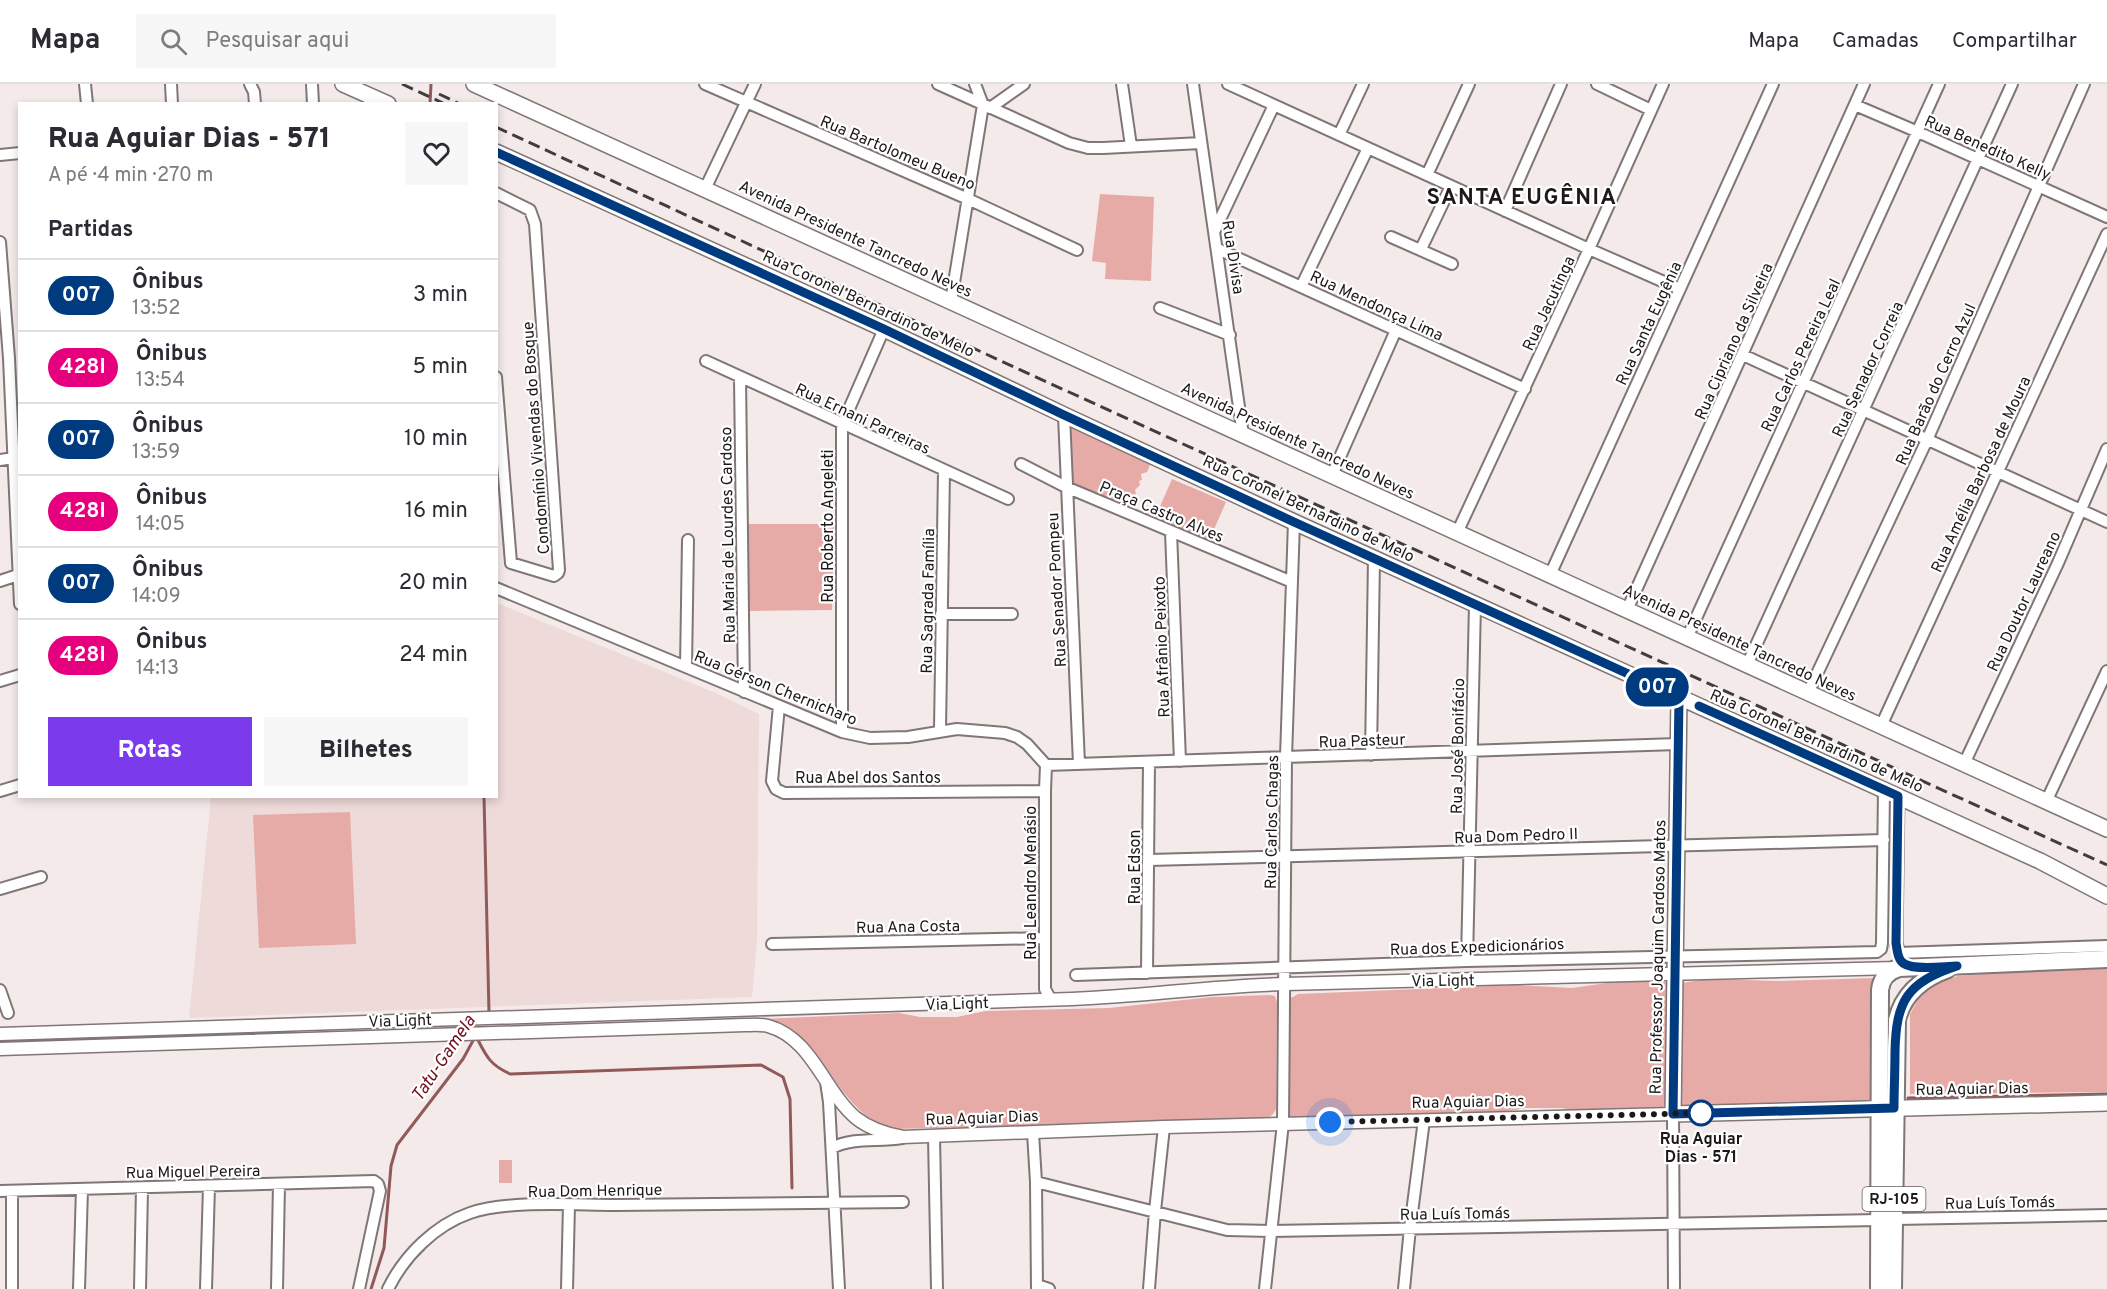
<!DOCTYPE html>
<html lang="pt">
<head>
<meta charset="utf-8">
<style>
	body { margin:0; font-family:Overpass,sans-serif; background:#f7f7f7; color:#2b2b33; height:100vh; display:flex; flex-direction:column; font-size:22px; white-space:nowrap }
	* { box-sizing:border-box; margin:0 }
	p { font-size:20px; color:#7c7c81 }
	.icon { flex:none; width:33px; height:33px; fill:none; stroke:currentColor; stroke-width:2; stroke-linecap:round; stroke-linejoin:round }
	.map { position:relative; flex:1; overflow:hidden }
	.sheet { position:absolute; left:18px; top:18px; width:480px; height:696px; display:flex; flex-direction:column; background:#fff; border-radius:0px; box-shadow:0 3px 9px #0003 }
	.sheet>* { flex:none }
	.badge { padding:0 12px; border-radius:20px; font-size:21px; line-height:39px }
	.you { position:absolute; width:30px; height:30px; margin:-15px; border:4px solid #fff; border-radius:50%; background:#1a73e8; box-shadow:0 0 0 9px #1a73e833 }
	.map>.badge { position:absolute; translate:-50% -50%; box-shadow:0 0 0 3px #fff }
	h2 { padding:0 30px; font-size:22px; line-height:54px }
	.round { display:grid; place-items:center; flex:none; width:63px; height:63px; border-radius:0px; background:#f7f7f7 }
	.overview { display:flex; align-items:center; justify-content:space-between; height:102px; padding:0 30px }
	h1 { font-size:28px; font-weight:800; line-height:45px }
	.action { display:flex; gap:12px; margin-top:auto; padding:12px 30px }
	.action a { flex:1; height:69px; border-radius:0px; background:#7c3aed; color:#fff; font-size:24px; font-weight:800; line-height:69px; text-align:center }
	.action a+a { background:#f7f7f7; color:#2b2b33 }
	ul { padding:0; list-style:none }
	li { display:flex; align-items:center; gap:18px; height:72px; padding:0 30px; border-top:2px solid #e1e1e2 }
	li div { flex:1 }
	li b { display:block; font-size:22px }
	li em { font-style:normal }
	li .badge { min-width:66px; font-weight:700; text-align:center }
	header { display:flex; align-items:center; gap:36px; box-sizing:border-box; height:84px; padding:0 30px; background:#fff; border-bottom:2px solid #e1e1e2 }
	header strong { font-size:28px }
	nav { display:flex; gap:33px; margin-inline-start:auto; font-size:21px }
	.search { width:420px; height:54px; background:#f7f7f7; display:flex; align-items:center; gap:15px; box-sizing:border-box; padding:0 21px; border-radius:0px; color:#7c7c81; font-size:22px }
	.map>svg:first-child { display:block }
</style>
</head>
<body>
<header>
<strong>Mapa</strong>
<div class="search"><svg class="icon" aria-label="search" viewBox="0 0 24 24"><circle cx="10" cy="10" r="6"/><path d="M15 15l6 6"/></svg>Pesquisar aqui</div>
<nav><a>Mapa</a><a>Camadas</a><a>Compartilhar</a></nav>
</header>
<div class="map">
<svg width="2107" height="1205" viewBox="0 0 2107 1205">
	<rect width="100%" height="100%" fill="#f5eaea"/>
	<!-- built -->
	<path fill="#eddad9" d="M497,519l221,91 41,20 -2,228 -5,55 -563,21 22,-221 285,-1z"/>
	<!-- green -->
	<path fill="#e6aaa7" d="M1100,110l54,3 -3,84 -46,-2 1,-16 -14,-2z
		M1071,340l81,36 -5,12 -6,2 1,6 -3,1 1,4 -5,5 1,4 -7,2 5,3 -4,12 -59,-26 -2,-59z
		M1172,395l54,23 -17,39 -54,-23z
		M748,440h86l-2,86 -83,1z
		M350,728l6,132 -97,4 -6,-133z
		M2107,880v128l-197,2v-80l10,-18 20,-14 18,-6z
		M1874,894l-1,126 -192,4 1,-125 25,-4 72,2z
		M1614,898h53l-2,122 -3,6 -83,2 -17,-4h-36l-36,6 -200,5 -2,-4 2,-111 1,-6 7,-4 217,-9 57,3z
		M1270,911l5,1 2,6 -1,107c-4,8 -8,10 -17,11l-365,9c-46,-11 -60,-60 -91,-90 -12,-11 -26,-16 -42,-20l138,-6 21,4h37l28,-6 124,-3 103,-11z
		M499,1076h13v23h-13z"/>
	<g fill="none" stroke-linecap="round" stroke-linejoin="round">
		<!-- stream -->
		<path stroke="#925959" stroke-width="3" d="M430,20l1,-20
			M484,712l5,217
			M479,954l-1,2c9,18 13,25 32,34l251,-9 22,12 7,22 2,89
			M1908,1014l199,-4
			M371,1205l13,-41 7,-82 6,-21 66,-86 12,-22"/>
		<defs>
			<path id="minor" d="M85,0l2,20
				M171,0l1,20
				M250,0l4,8 1,12
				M312,0l1,20
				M705,0l263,115 109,51
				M938,0l131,59 19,5h15l98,-5
				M1122,0l9,62
				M1193,0l50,351
				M1228,0l361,165 91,40
				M1597,0l54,26
				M1855,21l63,27 189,85
				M990,24l34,-24
				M1339,51l24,-51
				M0,71l20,-2
				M1427,91l42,-91
				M705,105l50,-105
				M496,109l34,17 5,14 24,346 -1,3 -4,3 -43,-13 -15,-186
				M1505,127l56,-127
				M1215,146l59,-125
				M1391,153l61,27
				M0,158l9,116 11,246
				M1218,165l307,140
				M1421,165l30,-63
				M1301,203l67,-139
				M951,217l32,-196 -8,-21
				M1160,224l70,27
				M1743,271l364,167
				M706,277l302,138
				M740,294l4,314
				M1064,331l15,349
				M0,376l13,-2
				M1021,380l45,23 226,95
				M1332,391l64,-145
				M1171,448l9,229
				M1457,449l132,-284 74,-165
				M1550,491l223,-491
				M0,497l18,-6
				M496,504l346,144 28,6 38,-1 49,-8 48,4 12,4 10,7 19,21
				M1627,526l237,-526
				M941,530h71
				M1687,554l252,-554
				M1747,581l265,-581
				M686,583l2,-127
				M0,597l20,-6
				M1808,609l119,-253 157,-356
				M779,622l-7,75 4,8 8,4 261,-2
				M1881,642l226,-492
				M940,646l4,-259
				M842,648v-307l42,-96
				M1371,671l3,-197
				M1964,680l94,-201 49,-114
				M1046,681l632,-21
				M1046,681l-1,26v198l6,11
				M0,707l20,-6
				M2046,718l61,-131
				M1149,776l735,-20
				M0,805l41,-12
				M772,860l273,-6
				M1898,869l209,-7
				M1467,877l8,-357
				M1147,889l2,-211
				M1076,891l391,-14 410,-9 4,-3 1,-6 2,-153
				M0,906l8,23
				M826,998l3,20 10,187
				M1673,1030l1,175
				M1033,1049l3,49 1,107
				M934,1053l3,152
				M832,1064c20,-11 47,-6 70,-10
				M1036,1098l191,48 44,1 609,-11
				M0,1107l374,-10 4,3 2,7 -21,98
				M12,1107v98
				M1895,1135l212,-4
				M1037,1201l12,4
				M79,1205l3,-100
				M140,1205l2,-101
				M206,1205l3,-103
				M277,1205l2,-105
				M388,1205c16,-33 47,-64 82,-76 38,-13 104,-8 145,-8 96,-1 192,-2 288,-3
				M567,1205l2,-84
				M1149,1205l6,-78 9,-84
				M1265,1205l18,-166 3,-366 8,-235
				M1404,1205l6,-61 14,-108"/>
			<path id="tertiary" d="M1898,712l-2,147 5,18 12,6
				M0,950l1072,-35c71,-3 142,-13 213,-15l611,-16
				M0,965l745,-24c7,0 15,-1 23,1 44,12 56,65 88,92 14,11 30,16 47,19l261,-10 509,-13"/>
			<path id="secondary" d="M343,0l45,20
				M474,0l1633,745
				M496,68l388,177 180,86 230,107 746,339 67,35
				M1679,613l-6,417 434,-11"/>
			<path id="primary" d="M1879,1205l1,-299c1,-11 8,-19 19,-22l208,-9
				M1893,1205l4,-269c6,-26 26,-42 51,-51"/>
		</defs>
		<!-- minor casing -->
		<use href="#minor" stroke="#807676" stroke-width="14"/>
		<!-- tertiary casing -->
		<use href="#tertiary" stroke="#807676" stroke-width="15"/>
		<!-- secondary casing -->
		<use href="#secondary" stroke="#807676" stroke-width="18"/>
		<!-- primary casing -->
		<use href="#primary" stroke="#807676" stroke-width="20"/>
		<!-- minor -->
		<use href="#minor" stroke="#fff" stroke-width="10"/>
		<!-- tertiary -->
		<use href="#tertiary" stroke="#fff" stroke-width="12"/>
		<!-- secondary -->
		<use href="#secondary" stroke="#fff" stroke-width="15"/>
		<!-- primary -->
		<use href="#primary" stroke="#fff" stroke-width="16"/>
		<!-- rail -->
		<path stroke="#423d3d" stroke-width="3" stroke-dasharray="12 6" stroke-linecap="butt" d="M402,0l43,20
			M439,10l21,10
			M496,43l518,240 1093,498"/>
	</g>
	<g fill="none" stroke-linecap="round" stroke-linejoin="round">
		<defs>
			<path id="line" d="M496,68l388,177 180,86 230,107 385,175 -6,417 221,-6c0,-18 1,-37 1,-56 1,-51 12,-70 62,-86 -13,0 -48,6 -56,-5 -4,-5 -4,-13 -5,-18l2,-147 -199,-90"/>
		</defs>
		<!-- line casing -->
		<use href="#line" stroke="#fff" stroke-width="14"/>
		<!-- line -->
		<use href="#line" stroke="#003b80" stroke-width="9"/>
		<!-- walk -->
		<path stroke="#1d1919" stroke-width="6" stroke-dasharray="0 10.8" d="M1330,1038l371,-9"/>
	</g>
	<!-- markers -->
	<circle fill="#fff" stroke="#003b80" stroke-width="3" cx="1701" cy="1029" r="12"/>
	<g text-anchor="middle" stroke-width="4.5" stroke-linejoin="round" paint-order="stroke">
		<!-- shield labels -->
		<rect fill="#fff" stroke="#615e5e" stroke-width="1.5" x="1862.5" y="1103" width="63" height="24" rx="4.5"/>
		<g font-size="15" font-weight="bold" fill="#1d1919">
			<text x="1894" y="1120">RJ-105</text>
		</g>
		<!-- street labels -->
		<g font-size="16" fill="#1d1919" stroke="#fff">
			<text transform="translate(1988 63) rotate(24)" y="6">Rua Benedito Kelly</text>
			<text transform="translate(898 68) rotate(23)" y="6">Rua Bartolomeu Bueno</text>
			<text transform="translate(856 154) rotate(25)" y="6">Avenida Presidente Tancredo Neves</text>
			<text transform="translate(1234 173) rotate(81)" y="6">Rua Divisa</text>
			<text transform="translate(869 219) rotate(25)" y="6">Rua Coronel Bernardino de Melo</text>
			<text transform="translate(1548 219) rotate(-65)" y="6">Rua Jacutinga</text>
			<text transform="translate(1377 221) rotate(25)" y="6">Rua Mendonça Lima</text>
			<text transform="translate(1648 239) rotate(-65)" y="6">Rua Santa Eugênia</text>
			<text transform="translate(1733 257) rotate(-66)" y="6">Rua Cipriano da Silveira</text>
			<text transform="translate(1800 271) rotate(-65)" y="6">Rua Carlos Pereira Leal</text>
			<text transform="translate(1867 285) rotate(-65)" y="6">Rua Senador Correia</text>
			<text transform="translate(1935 300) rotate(-66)" y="6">Rua Barão do Cerro Azul</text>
			<text transform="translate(863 334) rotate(25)" y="6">Rua Ernani Parreiras</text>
			<text transform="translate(535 354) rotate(-94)" y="6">Condomínio Vivendas do Bosque</text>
			<text transform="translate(1298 356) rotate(25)" y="6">Avenida Presidente Tancredo Neves</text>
			<text transform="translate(1980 390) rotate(-65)" y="6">Rua Amélia Barbosa de Moura</text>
			<text transform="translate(1309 424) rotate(25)" y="6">Rua Coronel Bernardino de Melo</text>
			<text transform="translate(1162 427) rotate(23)" y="6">Praça Castro Alves</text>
			<text transform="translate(827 442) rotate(-90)" y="6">Rua Roberto Angeleti</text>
			<text transform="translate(727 451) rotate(-91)" y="6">Rua Maria de Lourdes Cardoso</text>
			<text transform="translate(1056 506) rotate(-93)" y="6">Rua Senador Pompeu</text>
			<text transform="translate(927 517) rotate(-89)" y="6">Rua Sagrada Família</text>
			<text transform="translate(2023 517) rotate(-65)" y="6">Rua Doutor Laureano</text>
			<text transform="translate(1740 558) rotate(25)" y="6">Avenida Presidente Tancredo Neves</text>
			<text transform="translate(1161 563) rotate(-92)" y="6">Rua Afrânio Peixoto</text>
			<text transform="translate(776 603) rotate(22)" y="6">Rua Gérson Chernicharo</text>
			<text transform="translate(1362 656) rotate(-2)" y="6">Rua Pasteur</text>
			<text transform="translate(1817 656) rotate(24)" y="6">Rua Coronel Bernardino de Melo</text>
			<text transform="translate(1457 662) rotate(-89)" y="6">Rua José Bonifácio</text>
			<text x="868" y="699">Rua Abel dos Santos</text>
			<text transform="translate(1271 738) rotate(-89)" y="6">Rua Carlos Chagas</text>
			<text transform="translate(1516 751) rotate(-2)" y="6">Rua Dom Pedro II</text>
			<text transform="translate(1134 783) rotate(-90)" y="6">Rua Edson</text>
			<text transform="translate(1030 799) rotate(-90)" y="6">Rua Leandro Menásio</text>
			<text transform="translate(908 842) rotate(-1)" y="6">Rua Ana Costa</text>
			<text transform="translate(1477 862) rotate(-2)" y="6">Rua dos Expedicionários</text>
			<text transform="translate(1657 873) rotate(-89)" y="6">Rua Professor Joaquim Cardoso Matos</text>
			<text transform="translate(1443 896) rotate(-1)" y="6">Via Light</text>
			<text transform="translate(957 919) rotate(-2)" y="6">Via Light</text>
			<text transform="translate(400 936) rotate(-2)" y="6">Via Light</text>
			<text transform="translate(1972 1004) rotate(-1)" y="6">Rua Aguiar Dias</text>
			<text transform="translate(1468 1017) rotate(-1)" y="6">Rua Aguiar Dias</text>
			<text transform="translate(982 1033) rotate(-2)" y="6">Rua Aguiar Dias</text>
			<text transform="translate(193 1087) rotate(-1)" y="6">Rua Miguel Pereira</text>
			<text transform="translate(595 1106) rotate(-1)" y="6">Rua Dom Henrique</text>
			<text transform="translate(2000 1118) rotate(-1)" y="6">Rua Luís Tomás</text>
			<text transform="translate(1455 1129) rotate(-1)" y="6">Rua Luís Tomás</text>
		</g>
		<!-- stop labels -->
		<g font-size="16" font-weight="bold" fill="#1d1919" stroke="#fff">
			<text x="1701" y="1060">Rua Aguiar<tspan x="1701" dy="18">Dias - 571</tspan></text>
		</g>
		<!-- water labels -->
		<g font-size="18" font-style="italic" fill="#700e1b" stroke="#fff">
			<text transform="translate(443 974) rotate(-56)" y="6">Tatu-Gamela</text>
		</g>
		<!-- district labels -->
		<g font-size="22" font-weight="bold" letter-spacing="1.5" fill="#1d1919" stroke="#fff">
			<text x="1522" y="120">SANTA EUGÊNIA</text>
		</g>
	</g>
</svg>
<div class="you" style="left:1330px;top:1038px"></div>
<b class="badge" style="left:1657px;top:603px;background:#003b80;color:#fff">007</b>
<section class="sheet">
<div class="overview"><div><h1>Rua Aguiar Dias - 571</h1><p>A pé · 4 min · 270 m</p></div><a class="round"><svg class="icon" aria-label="heart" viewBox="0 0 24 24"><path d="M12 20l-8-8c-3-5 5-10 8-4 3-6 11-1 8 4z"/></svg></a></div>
<h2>Partidas</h2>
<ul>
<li><span class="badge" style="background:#003b80;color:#fff">007</span><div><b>Ônibus</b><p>13:52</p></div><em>3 min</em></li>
<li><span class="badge" style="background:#e6007e;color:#fff">428I</span><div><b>Ônibus</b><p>13:54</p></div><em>5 min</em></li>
<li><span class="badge" style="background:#003b80;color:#fff">007</span><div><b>Ônibus</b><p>13:59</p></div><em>10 min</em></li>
<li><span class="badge" style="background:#e6007e;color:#fff">428I</span><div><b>Ônibus</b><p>14:05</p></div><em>16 min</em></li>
<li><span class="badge" style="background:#003b80;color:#fff">007</span><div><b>Ônibus</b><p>14:09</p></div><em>20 min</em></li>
<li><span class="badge" style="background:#e6007e;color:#fff">428I</span><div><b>Ônibus</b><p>14:13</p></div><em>24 min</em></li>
</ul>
<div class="action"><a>Rotas</a><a>Bilhetes</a></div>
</section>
</div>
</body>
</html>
